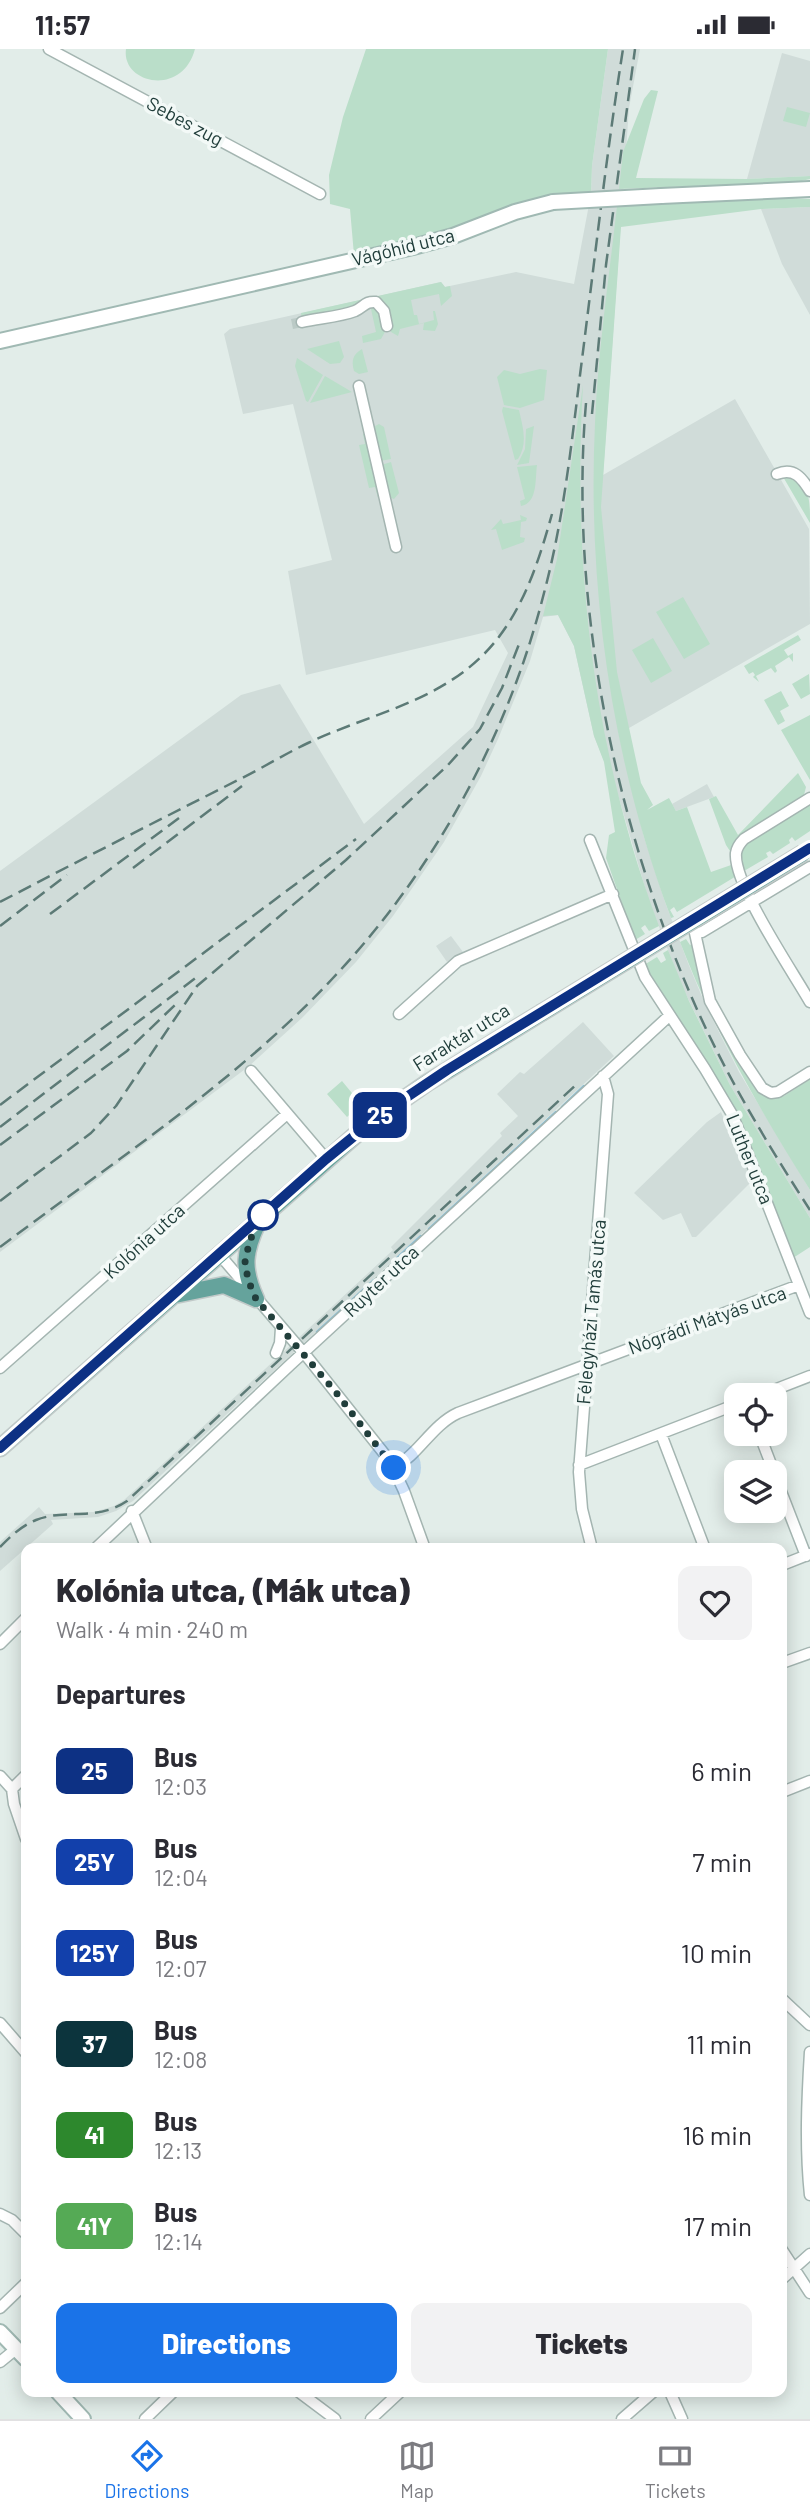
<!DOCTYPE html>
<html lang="en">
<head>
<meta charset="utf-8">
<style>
	body { margin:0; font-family:Barlow,sans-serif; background:#f2f2f3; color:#2b2b33; height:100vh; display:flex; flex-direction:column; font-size:26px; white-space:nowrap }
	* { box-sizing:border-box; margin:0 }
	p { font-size:23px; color:#7c7c81 }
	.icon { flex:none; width:38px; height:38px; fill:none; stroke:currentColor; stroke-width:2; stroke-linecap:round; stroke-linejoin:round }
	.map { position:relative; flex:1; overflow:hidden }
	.sheet { position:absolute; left:21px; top:1494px; width:766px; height:854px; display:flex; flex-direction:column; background:#fff; border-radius:14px; box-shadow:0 4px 18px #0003 }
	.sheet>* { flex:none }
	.badge { padding:0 14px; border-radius:10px; font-size:24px; line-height:46px }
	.buttons { position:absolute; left:724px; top:1334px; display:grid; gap:14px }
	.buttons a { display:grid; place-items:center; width:63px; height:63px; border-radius:14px; background:#fff; box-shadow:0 4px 18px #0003; font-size:35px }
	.you { position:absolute; width:35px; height:35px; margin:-18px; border:5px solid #fff; border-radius:50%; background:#1a73e8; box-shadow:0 0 0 10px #1a73e833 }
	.map>.badge { position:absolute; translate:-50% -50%; box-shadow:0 0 0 4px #fff }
	h2 { padding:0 35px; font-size:26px; line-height:63px }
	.round { display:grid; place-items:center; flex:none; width:74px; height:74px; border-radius:14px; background:#f2f2f3 }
	.head { display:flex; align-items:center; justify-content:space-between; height:119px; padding:0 35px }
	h1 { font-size:33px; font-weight:800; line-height:52px }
	.cta { display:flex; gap:14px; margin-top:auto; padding:14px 35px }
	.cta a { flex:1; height:80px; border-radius:14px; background:#1a73e8; color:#fff; font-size:28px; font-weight:800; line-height:80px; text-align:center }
	.cta a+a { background:#f2f2f3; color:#2b2b33 }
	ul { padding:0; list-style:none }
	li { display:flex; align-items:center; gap:21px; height:91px; padding:0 35px }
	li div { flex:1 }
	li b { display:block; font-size:26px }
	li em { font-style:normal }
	li .badge { min-width:77px; font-weight:700; text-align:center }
	.status { display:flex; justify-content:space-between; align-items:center; height:49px; padding:0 35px; background:#fff; direction:ltr }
	.status svg { height:19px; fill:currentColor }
	.menu { display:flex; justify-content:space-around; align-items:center; height:98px; border-top:2px solid #e1e1e2; background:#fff; font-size:19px; color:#7c7c81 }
	.menu a { display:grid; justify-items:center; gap:4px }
	.menu .selected { color:#1a73e8 }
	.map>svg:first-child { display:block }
</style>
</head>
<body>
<div class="status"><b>11:57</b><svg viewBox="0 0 49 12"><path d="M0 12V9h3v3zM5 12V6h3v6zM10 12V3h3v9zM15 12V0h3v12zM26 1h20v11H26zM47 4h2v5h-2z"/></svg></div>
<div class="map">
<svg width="810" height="2370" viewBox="0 0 810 2370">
	<rect width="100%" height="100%" fill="#e2ede9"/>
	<!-- built -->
	<path fill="#d0dcd9" d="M608,0h32l-11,59 -26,367 132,-76 74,130 1,95 -181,104 -11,3 26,106 21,65 23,61 17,41 34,68 71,118v28l-80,-133 -49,-101 -33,-86 -30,-103 -24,-59 -20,-90 -16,-31 -15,2 -13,44 -32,78 -17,37 -37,66 -51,74 -37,46 -54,56 -54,49 -248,185v-381l241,-176 39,-11 84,140 109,-97 35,-74 -13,-23 -189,45 -18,-104 44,-11 -39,-156 -50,10 -19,-80 6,-5 211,-47 4,5 71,-15 58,12 17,-90 1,-28z
		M782,4l28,8v115l-63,3z
		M810,158v108l-28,-51 -21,-55z
		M707,735l7,13 -38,14 -4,-7z
		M451,887l12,16 -16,10 -11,-16z
		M583,973l31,34 -481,445 -17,10 -18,6 -47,3 2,4 -53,47v-29l39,-35 6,7 49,-2 20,-6 10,-6 269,-250 -2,-3 111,-111 -2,-3 18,-17 -21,-22 23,-22 4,2z
		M721,1063l31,69 -56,56h-4l-11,-24 -18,7 -29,-27 73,-71z"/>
	<!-- green -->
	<path fill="#badec9" d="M126,0h69c-13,49 -74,34 -69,0z
		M366,0h242l-16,117 -1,28 -237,61 -4,-46 -20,-5 -1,-29 14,-58z
		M651,41l7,1 -22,87 111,1 63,-3v3l-13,3 -178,7 4,-37 21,-53z
		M787,58l23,6 -4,14 -23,-6z
		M792,149l18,1v8l-49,2 -140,18 -20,280 16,165 24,111 12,22 -6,5 22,-12 7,13 11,-4 24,65 23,-8 4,11 -61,37 -3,-5 -4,3 4,7 -3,1c-59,-157 -84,-328 -76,-495 3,-73 14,-145 22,-217z
		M441,233l4,5 5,-1 2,10 -11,10 -2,-12 -28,6 3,15h3l2,9 15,-4 -1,-9h2l3,13 -3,7 -12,-1 1,-7 -24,6 -2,7 -7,-4 -8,-28 -81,16 -1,-7z
		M367,255l12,4 7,22 -5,9 -18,4 -1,-7 14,-4 -5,-23 -10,2z
		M339,292l5,16 -4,6 -10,1 -23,-15z
		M362,300l6,23 -9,2 -5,-3c-3,-10 -1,-17 8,-22z
		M297,309l26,17 -15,27 -2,-1 -11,-35z
		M540,320l7,1 -3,30 -24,8 -16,-3 -7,-28 7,-7 16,4z
		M325,327l27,16 -42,11z
		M583,336c-11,184 11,368 76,541l-10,5 -4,-6 -4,3 4,6 -10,6 -29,-82 3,-23 6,-3 -11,-70 -10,-26 -20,-90 -16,-31 -15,1 14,-57z
		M503,358l16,3c4,18 9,33 -1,49l-3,1 -13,-49z
		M379,375l5,3 7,32 -11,2 -7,-34z
		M534,377l-5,37 -12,2 8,-16 1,-20z
		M363,385h2l8,35 -4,1h4l7,28h-2l-3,-11 -6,1 -10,-43 6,-1z
		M391,413l8,31 -5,6 -5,-2 -8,-32z
		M537,416c-2,14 1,38 -16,41l-1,-5 5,-2 -8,-32z
		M785,425c25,14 25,20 25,49l-28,-48z
		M520,466l7,3 -1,3 -5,1 -1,15 5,1 -1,4 -22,8 -6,-21 -5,1 10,-11 2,5 18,-4z
		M683,548l27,47 -26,15 -28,-47z
		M798,586l3,5 -17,10 4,6 5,-3v9l-4,-5 -14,9 2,5 -2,2 -4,-5 -15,8 3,6 -6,-5 2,-2 -2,-3 -4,2 -5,-8z
		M653,589l19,33 -21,12 -19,-33z
		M809,625l1,20 -9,5 -9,-15z
		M781,642l8,15 -9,5 5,10 -7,4 -14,-25z
		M810,666v65l-29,-50z
		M798,724l8,14 -2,8 -72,59 -6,-9 -17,-46 7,-3 22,39z
		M810,753v29l-15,10 -3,-4 -3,3 1,3 -17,11 -3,-3 -4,2 2,4 -24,14 -3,-20 6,-9z
		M686,890l4,6 4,-2 13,59 55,91 7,5 15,-2 26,-17v111c-50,-79 -96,-160 -130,-248z
		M668,901l21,51 41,84 80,133v29l-17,11 -37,-96 -112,-197 13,-8 4,6 5,-3 -3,-7z
		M342,1032l19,23 -14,13 -20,-23z"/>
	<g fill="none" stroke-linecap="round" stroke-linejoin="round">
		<!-- stream -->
		<path stroke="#89bcd3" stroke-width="2.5" d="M562,1058l22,-21
			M429,1180l127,-117
			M395,1211l26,-24
			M317,1283l57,-52"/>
		<!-- street-tunnel -->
		<path stroke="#bbcac6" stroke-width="10" stroke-dasharray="10 5" stroke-linecap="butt" d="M292,275l10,-2"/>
		<defs>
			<path id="street" d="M49,0l271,145
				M302,273c17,-4 37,-5 53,-11 9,-4 10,-10 21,-9l8,9 3,15
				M359,337l37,161
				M777,425c17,-7 25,4 33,17
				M810,749l-66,41c-4,4 -7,8 -8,14 -3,31 57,119 74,149
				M590,791l55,137 60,92 28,47 77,197
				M810,818l-108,65 -7,1 15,68 30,54 22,33 9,5 7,-1 32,-20
				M399,965l59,-53 155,-67
				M251,1022l75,88
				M219,1205l89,104 82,103 14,30 21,58
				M276,1304l4,-10 1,-15
				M0,1319l287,-254
				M761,1346l49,-19
				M759,1384l15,39
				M661,1385l44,115
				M579,1416l158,-61
				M394,1419c25,-14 38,-43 64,-55l341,-128
				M775,1427l31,80
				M132,1462l15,38
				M95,1500l195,-184 379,-349
				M592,1500l-10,-40 -3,-37 29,-378 -5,-18
				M782,1516l28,-11
				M0,1595l26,-26
				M782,1614l28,-10
				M0,1727l12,13 2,15 12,35
				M12,1740l14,-14
				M782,1743l28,-11
				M782,1950l28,26
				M0,1974l26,30
				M810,2003c-3,48 -5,96 0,143
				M0,2165l12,6 14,14
				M782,2201l28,43
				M782,2230l28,-25
				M0,2259l26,-25
				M0,2313l16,-13
				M299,2343l36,27
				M670,2343l12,27
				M145,2370l28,-27
				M371,2370l29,-27
				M622,2370l31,-27"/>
			<path id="secondary" d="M661,147l149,-7
				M0,292l413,-94 40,-11 62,-24 38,-10
				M0,2283l26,27
				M58,2343l25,27"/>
			<path id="primary" d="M175,1246l49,-10 32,14
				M256,1250c-14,-31 -12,-47 2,-77
				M0,1399l368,-324 59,-41 114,-70"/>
		</defs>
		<!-- street casing -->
		<use href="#street" stroke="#a4b5b1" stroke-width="13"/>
		<!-- secondary casing -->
		<use href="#secondary" stroke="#a0b9b3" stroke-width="18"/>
		<!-- primary casing -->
		<use href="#primary" stroke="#c1c9c8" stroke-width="19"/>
		<!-- street -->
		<use href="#street" stroke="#fff" stroke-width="10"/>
		<!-- secondary -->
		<use href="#secondary" stroke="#fff" stroke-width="14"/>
		<!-- primary -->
		<use href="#primary" stroke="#65a39c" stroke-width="16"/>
		<!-- rail -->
		<path stroke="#5c7a76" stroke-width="2.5" stroke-dasharray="14 7" stroke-linecap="butt" d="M586,354c-17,196 28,416 106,595 32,74 74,144 118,212
			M592,365l14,-149 29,-216
			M133,819l109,-82
			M0,853c80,-42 161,-83 242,-124 22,-11 43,-24 66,-35 59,-28 126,-40 174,-87 39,-38 56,-92 70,-142
			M50,865l129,-96
			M0,877l67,-51
			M0,1056l356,-266
			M0,1078l198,-151
			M0,1096l127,-94 49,-47
			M0,1152l91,-68 25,-27 81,-120 149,-126 102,-95 32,-36 22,-41 19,-49
			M0,1198c112,-84 238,-167 333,-269 101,-107 175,-242 211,-385 19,-71 27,-145 36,-218 14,-109 26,-218 43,-326
			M0,1498c11,-11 21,-21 36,-27 31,-12 60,2 91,-19l452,-419"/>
		<defs>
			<path id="secondary-bridge" d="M553,153l108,-6"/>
			<path id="primary-bridge" d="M541,964l262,-160"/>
		</defs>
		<!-- secondary-bridge casing -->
		<use href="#secondary-bridge" stroke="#a0b9b3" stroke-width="18" stroke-linecap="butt"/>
		<!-- primary-bridge casing -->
		<use href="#primary-bridge" stroke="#c1c9c8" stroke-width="19" stroke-linecap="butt"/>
		<!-- secondary-bridge -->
		<use href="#secondary-bridge" stroke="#fff" stroke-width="14"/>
		<!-- primary-bridge -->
		<use href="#primary-bridge" stroke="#65a39c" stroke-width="16"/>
	</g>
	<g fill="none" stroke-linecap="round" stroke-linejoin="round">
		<defs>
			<path id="line" d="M0,1399l326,-289 54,-44 67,-45 363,-222"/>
		</defs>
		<!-- line casing -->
		<use href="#line" stroke="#fff" stroke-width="16"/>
		<!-- line -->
		<use href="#line" stroke="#0d3184" stroke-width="10"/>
		<!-- walk -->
		<path stroke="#213e3b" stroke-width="7" stroke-dasharray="0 12.6" d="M263,1166l-13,25 -5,21 3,19 8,19 79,92 59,77"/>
	</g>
	<!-- markers -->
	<circle fill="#fff" stroke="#0d3184" stroke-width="3.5" cx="263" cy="1166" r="14"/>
	<g text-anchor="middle" stroke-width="7" stroke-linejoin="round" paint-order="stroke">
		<!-- street labels -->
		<g font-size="19" fill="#213e3b" stroke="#f3f9f7">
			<text transform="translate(185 72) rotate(28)" y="7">Sebes zug</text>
			<text transform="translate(403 198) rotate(-14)" y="7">Vágóhíd utca</text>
			<text transform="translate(461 988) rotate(-32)" y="7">Faraktár utca</text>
			<text transform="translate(750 1110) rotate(68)" y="7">Luther utca</text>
			<text transform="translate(144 1192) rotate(-42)" y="7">Kolónia utca</text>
			<text transform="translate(381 1232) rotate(-43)" y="7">Ruyter utca</text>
			<text transform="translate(591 1263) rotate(-85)" y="7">Félegyházi Tamás utca</text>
			<text transform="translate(707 1271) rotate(-20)" y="7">Nógrádi Mátyás utca</text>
		</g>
	</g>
</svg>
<div class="buttons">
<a><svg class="icon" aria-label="locate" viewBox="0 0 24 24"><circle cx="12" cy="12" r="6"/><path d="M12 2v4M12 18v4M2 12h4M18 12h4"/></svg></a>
<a><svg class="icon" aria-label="layers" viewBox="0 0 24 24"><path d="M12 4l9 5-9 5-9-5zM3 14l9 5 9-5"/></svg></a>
</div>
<div class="you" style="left:394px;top:1419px"></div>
<b class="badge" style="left:380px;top:1066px;background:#0d3184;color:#fff">25</b>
<section class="sheet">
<div class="head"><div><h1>Kolónia utca, (Mák utca)</h1><p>Walk · 4 min · 240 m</p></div><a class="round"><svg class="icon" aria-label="heart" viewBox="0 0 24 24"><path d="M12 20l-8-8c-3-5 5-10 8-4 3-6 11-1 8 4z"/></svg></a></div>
<h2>Departures</h2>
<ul>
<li><span class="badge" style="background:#0d3184;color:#fff">25</span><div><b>Bus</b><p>12:03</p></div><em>6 min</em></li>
<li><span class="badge" style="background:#1240ab;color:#fff">25Y</span><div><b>Bus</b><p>12:04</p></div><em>7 min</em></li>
<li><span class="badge" style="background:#1240ab;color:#fff">125Y</span><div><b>Bus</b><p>12:07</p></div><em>10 min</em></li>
<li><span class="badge" style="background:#0c343d;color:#fff">37</span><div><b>Bus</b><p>12:08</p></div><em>11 min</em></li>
<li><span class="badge" style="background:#2d882d;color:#fff">41</span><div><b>Bus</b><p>12:13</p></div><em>16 min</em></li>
<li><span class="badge" style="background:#5a5;color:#fff">41Y</span><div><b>Bus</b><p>12:14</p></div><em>17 min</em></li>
</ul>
<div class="cta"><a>Directions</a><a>Tickets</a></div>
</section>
</div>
<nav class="menu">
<a class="selected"><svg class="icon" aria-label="directions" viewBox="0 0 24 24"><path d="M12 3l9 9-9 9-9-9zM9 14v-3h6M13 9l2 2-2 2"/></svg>Directions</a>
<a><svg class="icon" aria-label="map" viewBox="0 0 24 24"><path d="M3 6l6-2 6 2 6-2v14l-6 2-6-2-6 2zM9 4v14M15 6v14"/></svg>Map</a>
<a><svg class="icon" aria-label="tickets" viewBox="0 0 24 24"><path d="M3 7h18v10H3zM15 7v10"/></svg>Tickets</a>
</nav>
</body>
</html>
